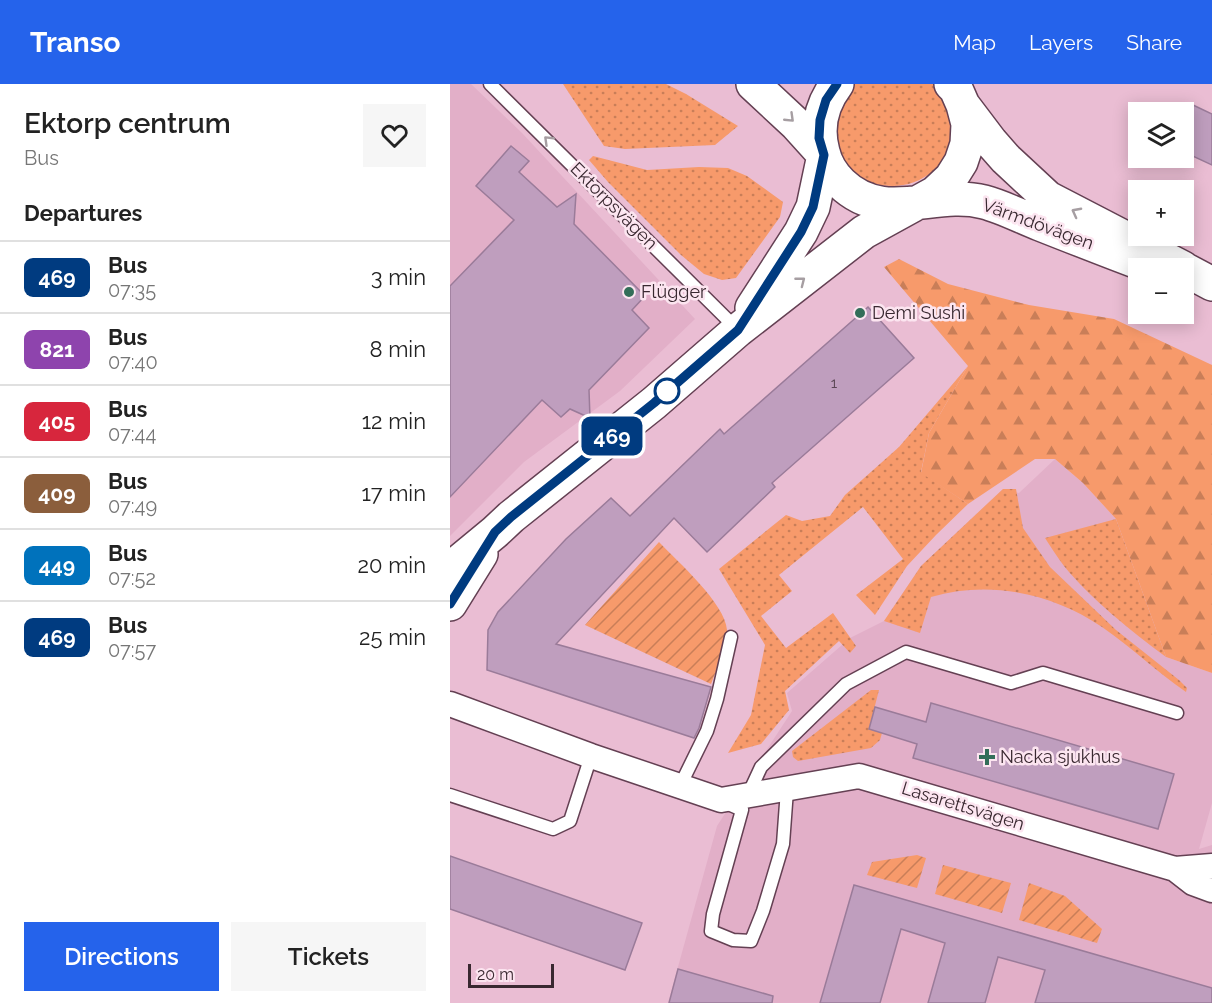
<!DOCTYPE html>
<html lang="en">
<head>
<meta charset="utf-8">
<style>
	body { margin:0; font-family:Raleway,sans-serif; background:#f6f6f6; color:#222; height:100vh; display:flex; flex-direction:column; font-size:22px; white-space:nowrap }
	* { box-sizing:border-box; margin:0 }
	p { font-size:20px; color:#767676 }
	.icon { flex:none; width:33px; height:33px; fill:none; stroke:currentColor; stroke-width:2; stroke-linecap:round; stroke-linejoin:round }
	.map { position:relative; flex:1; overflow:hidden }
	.sheet { display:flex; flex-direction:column; background:#fff; width:450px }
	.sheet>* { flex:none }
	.badge { padding:0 12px; border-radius:9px; font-size:21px; line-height:39px }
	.controls { position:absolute; left:678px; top:18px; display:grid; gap:12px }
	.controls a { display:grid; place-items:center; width:66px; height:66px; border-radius:0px; background:#fff; box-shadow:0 3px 15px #0003; font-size:30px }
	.scale { position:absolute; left:18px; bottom:15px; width:86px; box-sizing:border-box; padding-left:6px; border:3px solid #392830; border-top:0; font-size:16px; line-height:21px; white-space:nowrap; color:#392830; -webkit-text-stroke:4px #fce5f0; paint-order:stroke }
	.map>.badge { position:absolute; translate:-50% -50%; box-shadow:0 0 0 3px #fff }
	h2 { padding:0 24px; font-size:22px; line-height:54px }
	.round { display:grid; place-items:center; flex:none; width:63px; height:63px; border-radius:0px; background:#f6f6f6 }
	.headline { display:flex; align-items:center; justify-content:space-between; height:102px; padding:0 24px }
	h1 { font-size:28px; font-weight:600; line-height:45px }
	.action { display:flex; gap:12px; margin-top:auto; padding:12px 24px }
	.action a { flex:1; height:69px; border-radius:0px; background:#2563eb; color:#fff; font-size:24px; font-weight:600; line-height:69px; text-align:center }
	.action a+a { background:#f6f6f6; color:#222 }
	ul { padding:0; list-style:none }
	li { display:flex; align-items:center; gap:18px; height:72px; padding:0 24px; border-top:2px solid #e0e0e0 }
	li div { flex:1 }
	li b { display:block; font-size:22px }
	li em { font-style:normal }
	li .badge { min-width:66px; font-weight:700; text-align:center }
	header { display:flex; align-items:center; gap:36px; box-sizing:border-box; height:84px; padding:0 30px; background:#2563eb; color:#fff }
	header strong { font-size:28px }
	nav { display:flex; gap:33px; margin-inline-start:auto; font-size:21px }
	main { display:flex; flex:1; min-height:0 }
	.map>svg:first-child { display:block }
</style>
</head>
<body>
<header>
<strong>Transo</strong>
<nav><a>Map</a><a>Layers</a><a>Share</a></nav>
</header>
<main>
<section class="sheet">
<div class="headline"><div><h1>Ektorp centrum</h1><p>Bus</p></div><a class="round"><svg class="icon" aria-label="heart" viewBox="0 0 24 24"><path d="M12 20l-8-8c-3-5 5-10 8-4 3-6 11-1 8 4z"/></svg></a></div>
<h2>Departures</h2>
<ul>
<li><span class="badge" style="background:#003b80;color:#fff">469</span><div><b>Bus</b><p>07:35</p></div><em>3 min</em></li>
<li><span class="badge" style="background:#8e44ad;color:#fff">821</span><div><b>Bus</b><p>07:40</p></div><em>8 min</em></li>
<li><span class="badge" style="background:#d7263d;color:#fff">405</span><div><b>Bus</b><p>07:44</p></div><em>12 min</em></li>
<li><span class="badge" style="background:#8b5e3c;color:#fff">409</span><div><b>Bus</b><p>07:49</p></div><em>17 min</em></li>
<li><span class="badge" style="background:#0072bc;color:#fff">449</span><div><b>Bus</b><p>07:52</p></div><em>20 min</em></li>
<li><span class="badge" style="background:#003b80;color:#fff">469</span><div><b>Bus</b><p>07:57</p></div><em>25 min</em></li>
</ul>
<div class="action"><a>Directions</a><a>Tickets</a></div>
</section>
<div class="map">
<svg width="762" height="919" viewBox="0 0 762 919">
	<defs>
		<pattern id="grass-dots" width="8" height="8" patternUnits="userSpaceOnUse" patternTransform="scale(1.5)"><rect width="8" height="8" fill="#f79a6b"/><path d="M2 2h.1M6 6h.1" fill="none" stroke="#c97e58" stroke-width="1.8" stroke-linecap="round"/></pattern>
		<pattern id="forest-firs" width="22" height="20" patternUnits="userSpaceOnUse" patternTransform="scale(1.5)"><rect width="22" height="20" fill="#f79a6b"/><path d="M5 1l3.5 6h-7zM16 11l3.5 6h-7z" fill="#c97e58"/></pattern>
		<pattern id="garden-furrows" width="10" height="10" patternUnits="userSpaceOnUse" patternTransform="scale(1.5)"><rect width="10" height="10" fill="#f79a6b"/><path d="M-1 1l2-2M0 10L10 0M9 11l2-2" fill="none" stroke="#c97e58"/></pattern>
	</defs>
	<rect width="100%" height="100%" fill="#eabdd3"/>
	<!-- built -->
	<path fill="#e2afc8" d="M0,0h21l51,49 173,186 -75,72 -96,71 -74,74z
		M605,375l28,24 33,36 50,138 46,16v130l-13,46 13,-4v158h-544l49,-177 75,-115 -5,-18 63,-55 34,-17 37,-55 82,-77 16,4z"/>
	<!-- grass -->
	<path fill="url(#grass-dots)" d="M113,0h103l20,10 52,32 -23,19 -90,4 -21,-3z
		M402,0h81c11,10 20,30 19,45 -2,65 -93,79 -115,18 -3,-9 -6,-21 -3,-31 4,-11 13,-22 18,-32z
		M143,72l54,14 52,-3 29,1 19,8 36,26 -3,15 -44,61 -14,2 -18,-6 -23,-19 -73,-73 -19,-22z
		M518,282l-39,67 -8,39 47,32 -32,31 -29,31 -32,49 -19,-20 47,-36 -40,-52 -84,68 13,16 -31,25 25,32 47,-35 23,33 -6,7 -11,-12 -54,50 4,19 -28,34 -33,9 23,-38 14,-70 -46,-76 67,-54 16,6 28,-5 15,-21 54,-48z
		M553,405h13l7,39 27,39 66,63 63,50 8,8 -1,4c-29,-20 -55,-45 -84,-65 -50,-34 -113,-47 -171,-30l-11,36 -36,-12 37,-55z
		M666,435l50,138c-35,-26 -75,-58 -102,-91 -7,-9 -13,-19 -19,-28z
		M421,606h8l-10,39 13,4 -2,7 -9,8 -73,13 -5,-4 -1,-6z"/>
	<!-- forest -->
	<path fill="url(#forest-firs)" d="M449,175l49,25 81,21 85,14 98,46v308l-46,-16 -50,-138 -33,-36 -28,-24h-20l-67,45 -47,-31 8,-40 39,-67 -84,-99z"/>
	<!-- garden -->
	<path fill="url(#garden-furrows)" d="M209,458c19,20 66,61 68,88 1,17 -10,38 -16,54l-126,-59z
		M467,771l9,3 -9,30 -50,-13 5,-13z
		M493,781l68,18 -9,30 -67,-19z
		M579,799l36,13 37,33 -5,14 -78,-23z"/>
	<!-- building -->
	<path fill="#bf9ebe" stroke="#9a7b99" stroke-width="1.5" d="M743,21l19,9v51l-28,-13v-27z
		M61,62l18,15 -10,11 38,35 19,-13 -2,30 71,72 -13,14 17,18 -60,62 1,28 -20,-9 -9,8 -19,-17 -92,97v-211l64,-66 -38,-34z
		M418,223l46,51 -142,125 3,4 -68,65 -33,-34 -118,126 155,43 -12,41 -5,10 -207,-68 1,-40 10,-18 68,-73 45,-41 19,18 90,-87 4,5z
		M481,619l243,71 -16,55 -245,-71 4,-14 -48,-15 6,-22 51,15z
		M0,772l192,67 -17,47 -175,-61z
		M404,801l358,103v15h-177l10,-33 -47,-13 -13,46h-57l17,-60 -44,-14 -21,74h-60z
		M228,885l95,27 -1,7h-103z"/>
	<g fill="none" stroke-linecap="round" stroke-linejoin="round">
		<defs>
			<path id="lane" d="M40,0l247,245
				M230,702l27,-55 10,-32 14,-62
				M0,711l103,34 17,-8 21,-65
				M298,711l13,-28 85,-83 60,-32 105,31 32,-10 134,40
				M276,719l16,7 -29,104 -2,17 22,9 18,1 12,-30 20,-67 4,-54"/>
			<path id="street" d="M0,620l141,52 130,44 138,-24 316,93 37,-3
				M725,785l18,14 19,7"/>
			<path id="secondary" d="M303,0l43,40 28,31
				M387,0c-16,21 -21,43 -14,68 3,13 9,22 18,31 43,42 93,6 143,19 19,5 38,15 56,22 38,15 76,30 114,44
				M501,0l5,5 7,16 28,37 15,17 42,39 135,70
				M734,185l28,15
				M302,224l49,-76 12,-25 11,-52
				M0,485l45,-37 16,-15 143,-114 84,-73 126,-98 71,-39 16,-15 10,-16 6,-18 1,-20 -5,-19
				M0,520l31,-50"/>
		</defs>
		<!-- lane casing -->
		<use href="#lane" stroke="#644053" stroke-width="15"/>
		<!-- street casing -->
		<use href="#street" stroke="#644053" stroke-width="27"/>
		<!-- secondary casing -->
		<use href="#secondary" stroke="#644053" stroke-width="36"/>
		<!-- lane -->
		<use href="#lane" stroke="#fff" stroke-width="12"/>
		<!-- street -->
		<use href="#street" stroke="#fff" stroke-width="24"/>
		<!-- secondary -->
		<use href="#secondary" stroke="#fff" stroke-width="33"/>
	</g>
	<!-- one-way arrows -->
	<defs><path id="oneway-chevron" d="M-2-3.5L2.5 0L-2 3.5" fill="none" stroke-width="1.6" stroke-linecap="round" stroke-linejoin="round" transform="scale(1.5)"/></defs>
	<g stroke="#a69ea2">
		<use href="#oneway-chevron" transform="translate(340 34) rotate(44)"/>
		<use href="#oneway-chevron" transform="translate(98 56) rotate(-136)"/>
		<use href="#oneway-chevron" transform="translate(626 128) rotate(-152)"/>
		<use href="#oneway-chevron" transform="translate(351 197) rotate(-38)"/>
	</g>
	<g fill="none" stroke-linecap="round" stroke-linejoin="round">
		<defs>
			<path id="line" d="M0,520l45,-72 16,-15 143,-114 84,-73 63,-98 12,-25 11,-52 -5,-17 1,-18 6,-20 11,-16"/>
		</defs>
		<!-- line casing -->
		<use href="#line" stroke="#fff" stroke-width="14"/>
		<!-- line -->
		<use href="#line" stroke="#003b80" stroke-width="9"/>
	</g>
	<!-- markers -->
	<g fill="#336e59" stroke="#fce5f0" stroke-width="2">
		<circle cx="179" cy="208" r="6"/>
		<circle cx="410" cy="229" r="6"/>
		<path d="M534 664h6v6h6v6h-6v6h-6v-6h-6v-6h6z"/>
	</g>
	<circle fill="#fff" stroke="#003b80" stroke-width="3" cx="217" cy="307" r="12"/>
	<g text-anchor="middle" stroke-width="5" stroke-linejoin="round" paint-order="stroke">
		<!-- number labels -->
		<g font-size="15" fill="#5a4654">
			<text x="384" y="304">1</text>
		</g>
		<!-- street labels -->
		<g font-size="18" fill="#392830" stroke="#fce5f0">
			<text transform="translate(164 122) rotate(45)" y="6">Ektorpsvägen</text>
			<text transform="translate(588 140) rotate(20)" y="6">Värmdövägen</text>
			<text transform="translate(513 722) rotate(17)" y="6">Lasarettsvägen</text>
		</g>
		<!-- poi labels -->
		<g font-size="18" fill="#392830" stroke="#fce5f0" text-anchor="start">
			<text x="191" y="214">Flügger</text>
			<text x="422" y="235">Demi Sushi</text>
			<text x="550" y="679">Nacka sjukhus</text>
		</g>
	</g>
</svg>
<div class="controls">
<a><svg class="icon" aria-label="layers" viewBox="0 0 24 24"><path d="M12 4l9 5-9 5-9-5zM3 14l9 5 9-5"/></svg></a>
<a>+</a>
<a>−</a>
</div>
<div class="scale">20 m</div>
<b class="badge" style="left:162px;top:352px;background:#003b80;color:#fff">469</b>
</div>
</main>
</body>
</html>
